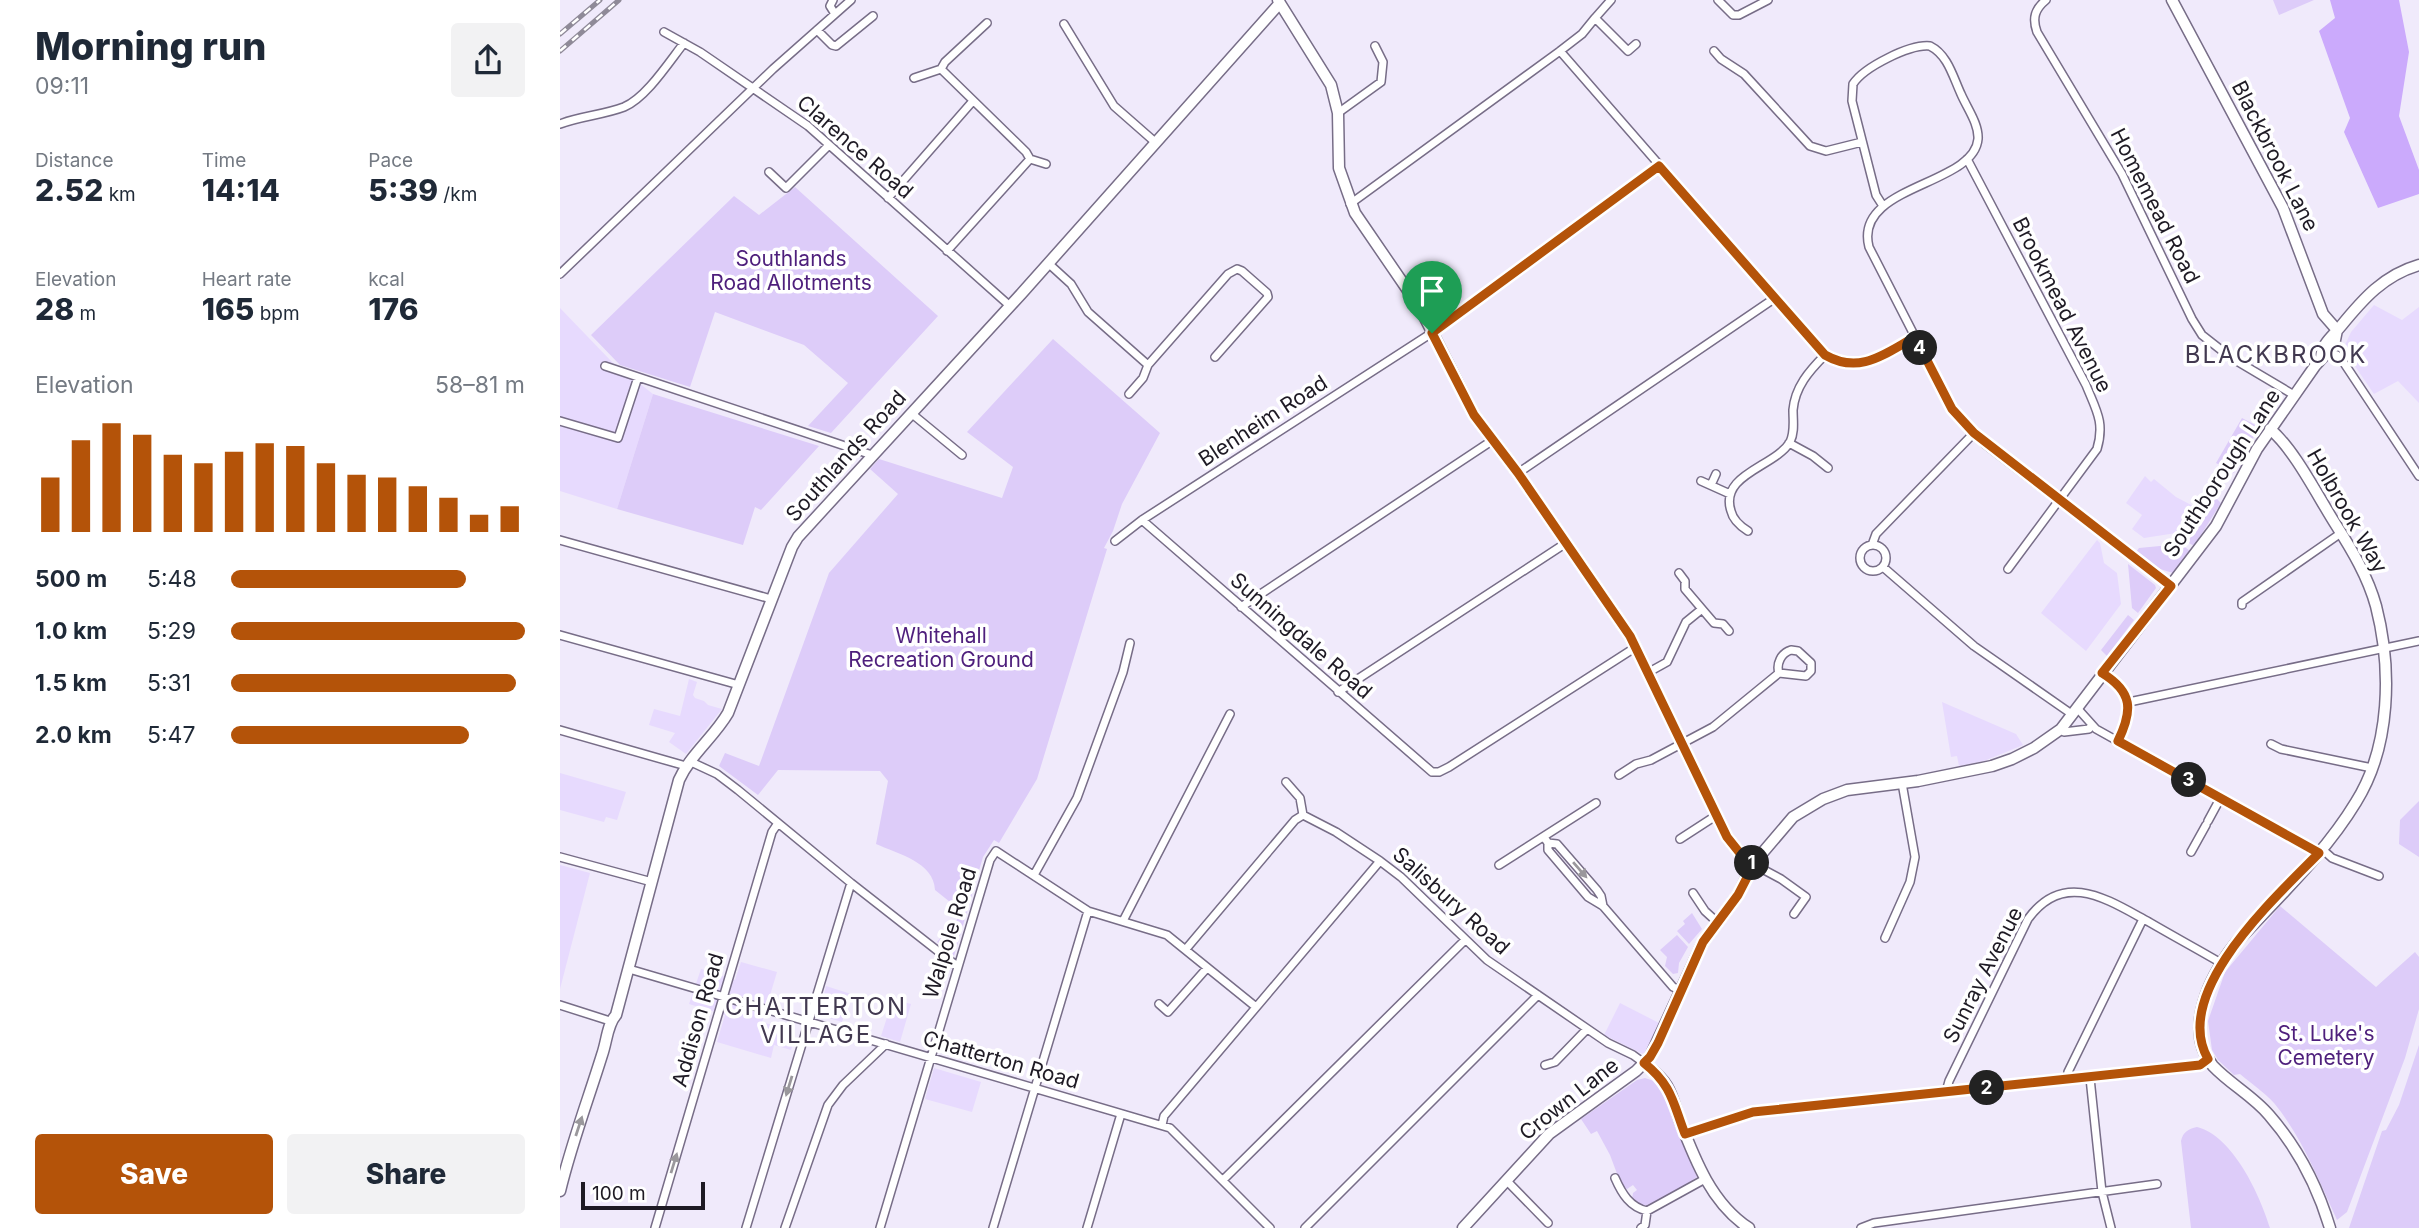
<!DOCTYPE html>
<meta charset="utf-8">
<style>
body{margin:0;font-family:Inter,sans-serif;background:#f2f2f3;color:#1f2937;height:100vh;display:flex;flex-direction:column;font-size:26px;white-space:nowrap}
*{box-sizing:border-box;margin:0}
p{font-size:23px;color:#747a83}
.icon{flex:none;width:38px;height:38px;fill:none;stroke:currentColor;stroke-width:2;stroke-linecap:round;stroke-linejoin:round}
.map{position:relative;flex:1;overflow:hidden}
.sheet{display:flex;flex-direction:column;background:#fff;width:560px}
.sheet>*{flex:none}
.scale{position:absolute;left:21px;bottom:18px;width:124px;box-sizing:border-box;padding-left:7px;border:4px solid #1e1a24;border-top:0;font-size:19px;line-height:24px;white-space:nowrap;color:#1e1a24;-webkit-text-stroke:5px #fff;paint-order:stroke}
.pin{position:absolute;display:grid;place-items:center;width:60px;height:60px;color:#fff;margin:-72px -30px;border-radius:50% 50% 50% 0;rotate:-45deg;box-shadow:0 0 7px #0007}
.pin .icon{rotate:45deg}
.km{position:absolute;width:35px;height:35px;margin:-18px;border-radius:50%;background:#222;color:#fff;font-size:19px;line-height:35px;text-align:center}
.round{display:grid;place-items:center;flex:none;width:74px;height:74px;border-radius:7px;background:#f2f2f3}
.head{display:flex;align-items:center;justify-content:space-between;height:119px;padding:0 35px}
h1{font-size:38px;font-weight:800;line-height:52px}
.figures{display:grid;grid-template-columns:repeat(3,1fr);gap:10px;height:119px;padding:7px 35px}
.figures div{display:grid;align-content:center}
.figures b{font-size:30px;font-weight:800}
.figures small{font-size:19px;font-weight:400}
.figures p{font-size:19px}
.chart{height:196px;padding:14px 35px}
.chart p{display:flex;justify-content:space-between}
.chart svg{width:100%;height:126px;margin-top:7px;stroke:#b45309;stroke-width:6}
.action{display:flex;gap:14px;margin-top:auto;padding:14px 35px}
.action a{flex:1;height:80px;border-radius:7px;background:#b45309;color:#fff;font-size:28px;font-weight:800;line-height:80px;text-align:center}
.action a+a{background:#f2f2f3;color:#1f2937}
ul{padding:0 35px;list-style:none;font-size:23px}
li{display:grid;grid-template-columns:112px 84px 1fr;align-items:center;height:52px}
li i{height:18px;border-radius:9px;background:#b45309}
main{display:flex;flex:1;min-height:0}
.map>svg:first-child{display:block}
.built{fill:#e7dafe}
.green{fill:#ddccf9}
.forest{fill:#cbaafc}
.lines{fill:none;stroke-linecap:round;stroke-linejoin:round}
.street-casing{stroke:#776d87;stroke-width:10}
.secondary-casing{stroke:#776d87;stroke-width:13}
.street{stroke:#fff;stroke-width:7}
.secondary{stroke:#fff;stroke-width:10}
.rail-casing{stroke:#8f8a98;stroke-width:5}
.rail{stroke:#fff;stroke-width:2.5;stroke-dasharray:8;stroke-linecap:butt}
.oneway{fill:#9a989c}
.route-casing{stroke:#fff;stroke-width:14}
.route{stroke:#b45309;stroke-width:9}
.labels{text-anchor:middle;stroke-width:7;stroke-linejoin:round;paint-order:stroke}
.street-label{font-size:21px;fill:#1e1a24;stroke:#fff}
.park-label{font-size:21px;fill:#4e1f7c;stroke:#fff}
.quarter-label{font-size:24px;letter-spacing:2px;fill:#423950;stroke:#fff}
</style>
<main>
<section class="sheet">
<div class="head"><div><h1>Morning run</h1><p>09:11</p></div><a class="round"><svg class="icon" aria-label="share" viewBox="0 0 24 24"><path d="M12 15V3M7 8l5-5 5 5M5 13v7h14v-7"/></svg></a></div>
<div class="figures">
<div><p>Distance</p><b>2.52<small> km</small></b></div>
<div><p>Time</p><b>14:14</b></div>
<div><p>Pace</p><b>5:39<small> /km</small></b></div>
</div>
<div class="figures">
<div><p>Elevation</p><b>28<small> m</small></b></div>
<div><p>Heart rate</p><b>165<small> bpm</small></b></div>
<div><p>kcal</p><b>176</b></div>
</div>
<div class="chart"><p><span>Elevation</span>58–81 m</p>
<svg viewBox="0 0 160 44" preserveAspectRatio="none"><path d="M5 44V25M15 44V12M25 44V6M35 44V10M45 44V17M55 44V20M65 44V16M75 44V13M85 44V14M95 44V20M105 44V24M115 44V25M125 44V28M135 44V32M145 44V38M155 44V35"/></svg>
</div>
<ul>
<li><b>500 m</b>5:48<i style="width:80%"></i></li>
<li><b>1.0 km</b>5:29<i style="width:100%"></i></li>
<li><b>1.5 km</b>5:31<i style="width:97%"></i></li>
<li><b>2.0 km</b>5:47<i style="width:81%"></i></li>
</ul>
<div class="action"><a>Save</a><a>Share</a></div>
</section>
<div class="map">
<svg width="1859" height="1228" viewBox="0 0 1859 1228">
<rect width="100%" height="100%" fill="#f0eafb"/>
<path class="built" d="M1814 305 1842 320 1859 307V403L1838 381 1814 394 1788 356 1785 345 1791 332Z
M0 308 53 363 93 394 57 509 0 491Z
M1585 476 1591 482 1594 479 1616 497 1635 507 1616 533 1584 538 1572 529 1582 515 1566 503Z
M1537 540 1540 543 1544 563 1557 573 1561 604 1526 651 1481 613Z
M129 679 137 682 133 695 135 698 144 701 148 705 162 709 126 754 109 742 115 733 89 725 94 709 120 716Z
M1382 702 1456 734 1463 745 1424 761 1399 766 1397 756 1391 757Z
M0 773 66 792 57 820 46 817 44 822 0 810Z
M0 865 30 873 0 989Z
M181 962 217 972 202 1022 232 1031V1037L235 1038 231 1050 214 1045 211 1058 157 1042 165 1015 129 1004 141 969 175 980Z
M266 986 291 994 282 1022 262 1016 260 1012Z
M333 999 351 1004 340 1042 321 1036Z
M1060 1003 1101 1024 1085 1055 1044 1035Z
M374 1068 421 1082 412 1112 365 1099Z"/>
<path class="green" d="M1713 0H1754L1719 15Z
M235 187 378 316 271 433 248 426 288 383 244 345 155 312 130 387 60 365 31 335 174 196 199 215Z
M493 339 600 433 562 504 553 531 544 548 547 549 477 779 439 843 434 840 423 857 394 956 377 942 383 935 393 932 400 910 375 890C374 862 338 854 316 844L328 781 320 771 218 770 198 795 159 766 165 753 199 766 269 573 338 494 310 469 319 459 442 498 453 467 407 432Z
M93 394 259 446 201 510 195 507 183 545 57 509Z
M1682 418 1699 427 1674 473 1656 463Z
M1656 498 1661 503 1634 546 1624 540Z
M1621 544 1630 551 1613 573 1600 569 1576 552 1579 548Z
M1568 564 1595 585 1596 588 1578 613 1572 608Z
M1568 615 1574 620 1547 656 1541 650Z
M1859 801V857L1839 844 1840 820Z
M1720 906 1816 987 1855 952 1859 957V1009L1845 1058 1787 1212 1777 1220C1759 1181 1742 1137 1714 1103 1704 1092 1692 1084 1680 1074L1674 1075 1658 1060 1652 1050 1648 1021 1665 972Z
M1132 913 1142 929 1129 944 1117 931 1125 924 1123 921Z
M1117 935 1128 947 1119 963 1118 973 1113 974 1105 966 1107 957 1100 950Z
M1859 1045V1228H1789L1822 1131 1826 1130 1839 1105Z
M1085 1078 1094 1081 1101 1089 1137 1177C1122 1187 1086 1219 1072 1199L1073 1193 1077 1190 1073 1185 1067 1189 1062 1187 1050 1155 1037 1131 1031 1134 1021 1119 1077 1080Z
M1637 1127C1673 1136 1700 1195 1710 1228H1631L1621 1141C1623 1132 1628 1129 1637 1127Z"/>
<path class="forest" d="M1770 0H1839L1849 52 1839 116 1859 170V194L1818 208 1784 132 1790 118 1759 31 1775 18Z"/>
<g class="lines">
<g class="street-casing">
<path id="street" d="M273 0 270 6 275 14
M1158 0 1173 15H1179L1208 0
M1486 0C1475 9 1472 18 1477 32L1562 174 1632 319 1642 335 1670 357 1734 395
M1035 18 1051 0
M427 23 385 62 381 69 466 152 470 159 486 164
M504 24 554 106 595 142
M257 30 272 45 276 46 313 16
M104 32 140 52 248 126 450 306
M1000 51 1265 355C1301 375 1323 354 1355 337
M1154 51 1161 59 1184 74 1250 146 1266 151 1302 142
M354 78 381 69
M778 113 821 82 823 62 815 46
M0 124C21 116 43 115 64 107 86 98 109 62 124 43
M1407 159 1526 385C1536 410 1545 422 1537 449L1448 569
M209 172 226 188 269 145
M328 198 412 102
M790 204 1000 51 1022 34 1035 18 1068 51 1076 44
M1323 206 1316 195 1292 101 1293 84C1304 67 1350 44 1370 46 1388 55 1393 77 1401 94 1407 108 1419 124 1418 139 1414 186 1293 185 1309 247L1392 409 1425 444 1610 586
M387 251 470 159
M488 263 511 284 528 312 588 365 668 274 677 269 682 271 707 293 708 297 655 357
M0 274 213 69 291 0
M1768 353 1777 355 1784 363 1859 476
M45 366 312 455
M569 394 583 378 588 365
M351 413 402 455
M0 421 58 438 78 377
M1229 443 1253 456 1268 468
M958 473 1215 298
M1141 481 1170 494
M1151 485 1156 474
M582 520 872 772H879L889 767 1076 647
M1188 531C1180 526 1173 520 1171 511 1159 474 1215 467 1230 442 1235 432 1233 421 1233 410 1235 387 1249 371 1265 355
M0 540 211 599
M555 541 582 520 867 336 1099 166
M1312 545 1316 534 1414 433
M1300 558a13 13 0 1 1 26 0a13 13 0 1 1-26 0Z
M1323 567 1414 646 1513 715
M1682 605V602L1781 533
M681 607 933 440
M1142 609 1154 623 1163 624 1169 631
M0 635 179 685
M1231 650 1238 651 1251 663V671L1246 676 1219 673C1216 664 1221 653 1231 650Z
M1089 672 1107 662 1126 622 1142 609 1125 589V581L1119 573
M1542 673C1573 692 1572 710 1558 741
M778 692 1006 543
M1569 702 1859 641
M1518 709 1536 729 1759 853
M1501 729 1504 732 1529 729 1531 726
M0 730 126 766
M1711 744 1721 749 1812 768
M129 761 157 774 178 790 291 883 397 966
M1059 775 1076 764 1091 760 1153 727 1219 673
M726 782 740 798 743 815
M743 815 776 832 820 861 841 877 927 960 1048 1043 1073 1055 1084 1063
M1648 821 1661 797
M984 837 988 843V850L1028 897 1043 906 1113 987 1120 990
M1120 839 1157 815
M988 843 997 844 1037 890 1041 896 1043 906
M1762 849 1772 858 1819 876
M1631 852 1646 825
M0 857 92 882
M1193 864 1221 879 1246 897 1234 914
M939 865 1036 803
M474 875 517 798 563 672 570 643
M1133 893 1145 911 1157 922
M563 921 670 714
M1325 938 1350 882 1355 857 1342 783
M626 949 735 820 743 815
M69 969 610 1128 710 1228
M599 1004 608 1012 647 968
M0 1005 50 1021
M985 1065 995 1062 1027 1029
M1530 1078 1542 1192 1551 1228
M1507 1080 1508 1072 1583 919
M1386 1092 1389 1081 1468 919C1504 869 1548 900 1589 922 1613 936 1637 949 1661 963
M602 1125 604 1116 820 861
M1125 1134 1193 1112 1633 1067 1648 1059
M1055 1178C1062 1194 1070 1207 1087 1211L1145 1179
M663 1180 905 940
M946 1180 988 1223
M95 1228 212 832 218 823
M186 1228 291 883
M225 1228 268 1105 283 1085 326 1044
M320 1228 430 860 436 851 528 911 607 935 696 1007
M433 1228 528 911
M527 1228 561 1114
M745 1228 978 995
M1081 1228 1085 1225 1087 1211
M1301 1228 1314 1223 1597 1184"/>
</g>
<g class="secondary-casing">
<path id="secondary" d="M718 0 771 85 778 113 779 168 795 213 860 308 914 415 958 473 1070 636 1167 837 1179 852 1193 864
M1612 0 1723 208 1763 314 1777 330
M1761 358C1762 343 1772 337 1781 326 1803 299 1824 275 1859 265
M1710 429C1735 450 1758 497 1776 525 1792 550 1808 577 1816 606 1832 668 1831 746 1796 802 1764 855 1717 898 1675 944 1651 975 1622 1029 1653 1066 1670 1084 1693 1096 1709 1115 1737 1147 1758 1188 1770 1228
M1084 1063C1092 1070 1101 1076 1107 1086 1113 1096 1116 1110 1120 1121 1135 1160 1152 1204 1189 1228
M0 1191C11 1145 28 1100 42 1055 47 1041 47 1025 56 1015L119 780C131 754 154 737 168 713L232 547 238 537 462 293 720 3
M903 1228 989 1134 1076 1071 1090 1057 1143 942 1178 895 1193 864 1233 817 1263 799 1287 790 1358 781 1432 766 1452 759 1474 748 1501 729 1656 526 1697 449 1755 366 1774 345 1777 330"/>
</g>
<use href="#street" class="street"/>
<use href="#secondary" class="secondary"/>
<g class="rail-casing">
<path id="rail" d="M0 34 40 0
M0 51 59 0"/>
</g>
<use href="#rail" class="rail"/>
</g>
<defs><path id="oneway-solid" d="M-6-.8H1V-3.2L6.5 0L1 3.2V.8H-6Z" transform="scale(1.75)"/></defs>
<g class="oneway">
<use href="#oneway-solid" transform="translate(1020 870) rotate(49)"/>
<use href="#oneway-solid" transform="translate(229 1086) rotate(107)"/>
<use href="#oneway-solid" transform="translate(19 1126) rotate(-72)"/>
<use href="#oneway-solid" transform="translate(114 1163) rotate(-73)"/>
</g>
<g class="lines">
<g class="route-casing">
<path id="route" d="M1099 166 1265 355C1300 375 1324 354 1355 337L1392 409 1414 433 1611 586 1542 673C1573 692 1573 710 1558 741L1759 853C1716 897 1610 992 1648 1059L1640 1065 1193 1112 1125 1134C1113 1103 1112 1085 1084 1063L1090 1057 1098 1043 1143 942 1178 895 1194 864 1179 852 1167 837 1070 636 958 473 914 415 872 333Z"/>
</g>
<use href="#route" class="route"/>
</g>
<g class="labels">
<g class="street-label">
<text transform="translate(295 147) rotate(41)" y="7">Clarence Road</text>
<text transform="translate(1715 156) rotate(63)" y="7">Blackbrook Lane</text>
<text transform="translate(1595 206) rotate(63)" y="7">Homemead Road</text>
<text transform="translate(1502 305) rotate(63)" y="7">Brookmead Avenue</text>
<text transform="translate(703 421) rotate(-33)" y="7">Blenheim Road</text>
<text transform="translate(286 456) rotate(-48)" y="7">Southlands Road</text>
<text transform="translate(1662 473) rotate(-57)" y="7">Southborough Lane</text>
<text transform="translate(1787 511) rotate(60)" y="7">Holbrook Way</text>
<text transform="translate(741 636) rotate(41)" y="7">Sunningdale Road</text>
<text transform="translate(891 901) rotate(42)" y="7">Salisbury Road</text>
<text transform="translate(390 933) rotate(-73)" y="7">Walpole Road</text>
<text transform="translate(1423 975) rotate(-63)" y="7">Sunray Avenue</text>
<text transform="translate(138 1020) rotate(-74)" y="7">Addison Road</text>
<text transform="translate(441 1060) rotate(16)" y="7">Chatterton Road</text>
<text transform="translate(1009 1099) rotate(-38)" y="7">Crown Lane</text>
</g>
<g class="park-label">
<text x="231" y="266">Southlands<tspan x="231" dy="24">Road Allotments</tspan></text>
<text x="381" y="643">Whitehall<tspan x="381" dy="24">Recreation Ground</tspan></text>
<text x="1766" y="1041">St. Luke's<tspan x="1766" dy="24">Cemetery</tspan></text>
</g>
<g class="quarter-label">
<text x="1716" y="363">BLACKBROOK</text>
<text x="256" y="1015">CHATTERTON<tspan x="256" dy="28">VILLAGE</tspan></text>
</g>
</g>
</svg>
<div class="scale">100 m</div>
<div class="pin" style="left:872px;top:333px;background:#1e9e55"><svg class="icon" aria-label="arrive" viewBox="0 0 24 24"><path d="M6 21V4h12l-3 4 3 4H6"/></svg></div>
<b class="km" style="left:1192px;top:863px">1</b>
<b class="km" style="left:1427px;top:1088px">2</b>
<b class="km" style="left:1629px;top:780px">3</b>
<b class="km" style="left:1360px;top:348px">4</b>
</div>
</main>
